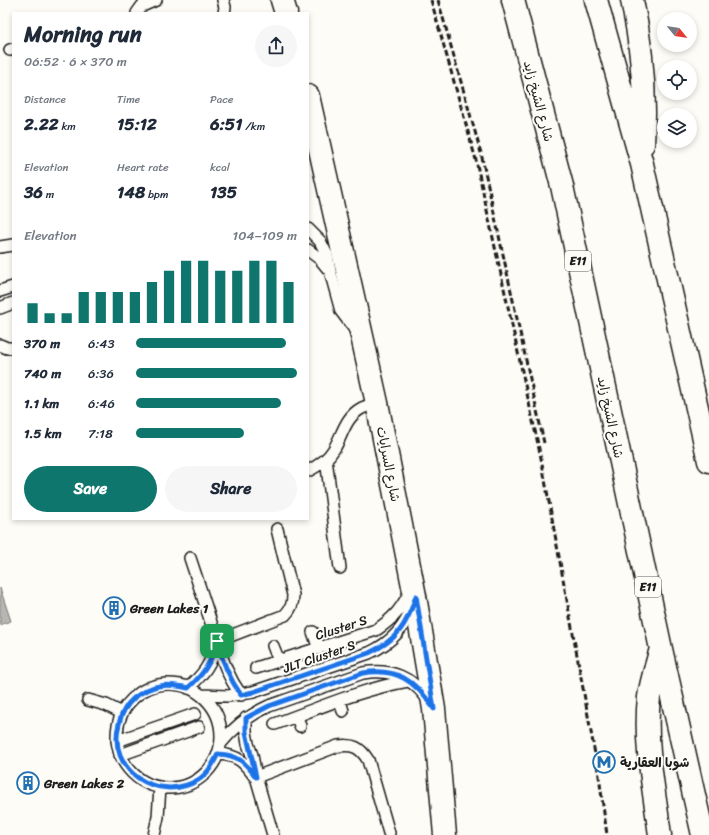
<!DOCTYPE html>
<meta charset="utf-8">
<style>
body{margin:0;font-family:Sriracha,"Playpen Sans Arabic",sans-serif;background:#f6f6f7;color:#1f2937;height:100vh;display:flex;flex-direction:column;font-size:15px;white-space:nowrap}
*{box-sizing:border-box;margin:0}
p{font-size:13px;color:#747a83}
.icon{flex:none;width:22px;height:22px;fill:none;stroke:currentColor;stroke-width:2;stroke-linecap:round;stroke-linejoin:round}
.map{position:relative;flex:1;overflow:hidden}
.side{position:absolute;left:12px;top:12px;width:297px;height:508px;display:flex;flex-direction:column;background:#fff;border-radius:0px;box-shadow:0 2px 6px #0003}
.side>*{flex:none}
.needle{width:26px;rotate:120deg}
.controls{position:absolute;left:657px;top:12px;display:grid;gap:8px}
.controls a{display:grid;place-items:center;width:40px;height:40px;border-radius:50%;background:#fff;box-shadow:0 2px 6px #0003;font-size:20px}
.pin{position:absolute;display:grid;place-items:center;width:34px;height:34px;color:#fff;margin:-17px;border-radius:8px;box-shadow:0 2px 6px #0006}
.round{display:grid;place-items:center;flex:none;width:42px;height:42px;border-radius:21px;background:#f6f6f7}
.summary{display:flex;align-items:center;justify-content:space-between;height:68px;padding:0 12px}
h1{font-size:22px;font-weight:700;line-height:30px}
.stats{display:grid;grid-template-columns:repeat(3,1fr);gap:6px;height:68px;padding:4px 12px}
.stats div{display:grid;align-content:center}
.stats b{font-size:17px;font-weight:700}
.stats small{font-size:11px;font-weight:400}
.stats p{font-size:11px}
.chart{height:112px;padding:8px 12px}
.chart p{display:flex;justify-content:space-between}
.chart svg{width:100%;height:72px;margin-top:4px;stroke:#0f766e;stroke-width:6}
.cta{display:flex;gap:8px;margin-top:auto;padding:8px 12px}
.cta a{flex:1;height:46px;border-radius:24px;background:#0f766e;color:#fff;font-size:16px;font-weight:700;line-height:46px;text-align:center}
.cta a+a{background:#f6f6f7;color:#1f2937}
ul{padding:0 12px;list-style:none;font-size:13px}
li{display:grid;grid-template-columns:64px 48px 1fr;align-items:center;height:30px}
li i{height:10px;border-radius:5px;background:#0f766e}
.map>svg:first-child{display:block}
.water{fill:#b7b6b2;stroke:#797876}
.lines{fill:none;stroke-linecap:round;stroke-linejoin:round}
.service-casing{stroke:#1c1c1c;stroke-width:14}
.secondary-casing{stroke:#1c1c1c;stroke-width:25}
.motorway-casing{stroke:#1c1c1c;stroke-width:25}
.service{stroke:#fdfcf7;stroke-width:11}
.secondary{stroke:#fdfcf7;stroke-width:22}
.motorway{stroke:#fdfcf7;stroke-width:22}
.rail{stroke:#1c1c1c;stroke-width:3;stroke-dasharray:6 3;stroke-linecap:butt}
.route-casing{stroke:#fff;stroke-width:8}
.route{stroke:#1a73e8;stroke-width:5}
.labels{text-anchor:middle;stroke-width:4;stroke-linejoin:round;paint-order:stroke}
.shield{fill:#fdfcf7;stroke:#605f5e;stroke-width:1}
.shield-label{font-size:12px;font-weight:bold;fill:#1c1c1c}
.street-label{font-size:13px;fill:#1c1c1c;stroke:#fdfcf7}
.poi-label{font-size:13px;font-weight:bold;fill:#1c1c1c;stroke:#fdfcf7;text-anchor:start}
</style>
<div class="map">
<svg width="709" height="835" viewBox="0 0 709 835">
<rect width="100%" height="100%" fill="#fdfcf7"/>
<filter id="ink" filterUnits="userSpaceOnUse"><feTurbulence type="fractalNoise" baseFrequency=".025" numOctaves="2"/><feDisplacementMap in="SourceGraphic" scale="8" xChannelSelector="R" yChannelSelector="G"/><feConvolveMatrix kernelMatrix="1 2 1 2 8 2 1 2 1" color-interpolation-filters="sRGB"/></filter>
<g filter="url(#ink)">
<path class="water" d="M0 588 11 621 0 625Z"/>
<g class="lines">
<g class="service-casing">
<path id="service" d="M223 0 225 7 224 13
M137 13 142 6 156 0
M10 50 13 49
M308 229 320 241 327 255 330 271 341 311 356 331
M0 247 13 245
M308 250 320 259 329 270
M0 291 13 287
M0 308 13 303
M0 345 7 348H13
M326 459 340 568
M308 471C318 466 328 459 334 449 343 434 345 417 362 408 366 406 372 405 377 403
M190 558C198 582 206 606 213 629 222 656 224 671 241 695
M313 632 319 649
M217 641 285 615C291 609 293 604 293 595L277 529
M273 646 279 661
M256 668 376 630C393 619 404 607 411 588
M117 736a52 52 0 1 1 104 0a52 52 0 1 1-104 0Z
M188 688C203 675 212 663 216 644
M202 695 228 696 253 692 369 653C391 643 406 628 413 604
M88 700 106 705 122 713
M340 701 343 711
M297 716 300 726
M246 718V732L248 744 252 755 256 777 273 835
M275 724C319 708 362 689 408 681
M117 741 195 714
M221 743C235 726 249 715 269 706L363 673C390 668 413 677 429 701
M218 754C238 755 244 762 255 777
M120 755 199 727
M256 777 338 746C353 744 360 747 368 760L389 833
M154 835 158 817 160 787"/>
</g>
<g class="secondary-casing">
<path id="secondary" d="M282 0 286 13
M308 96 377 403 415 596 434 709 445 835"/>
</g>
<g class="motorway-casing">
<path id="motorway" d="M513 0 562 186 661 649 703 835
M596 0 642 164 709 461
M632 0C642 47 646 96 643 144
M660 835C654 790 644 743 649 697 651 682 656 667 660 652"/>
</g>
<use href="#service" class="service"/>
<use href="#secondary" class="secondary"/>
<use href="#motorway" class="motorway"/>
<path class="rail" d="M431 0 476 160 541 458 599 776 607 835
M438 0 481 153 544 443"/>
</g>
</g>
<g class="lines" filter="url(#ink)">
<g class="route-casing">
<path id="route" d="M416 596 434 709C416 681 396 667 363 673L269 706 246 718V732L256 777C245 762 238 755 218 754 213 764 208 774 198 780 158 804 106 770 119 724 121 714 126 705 134 698 152 684 166 683 188 688 204 674 212 661 217 641 222 661 229 678 241 695L253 692 369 653C397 640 407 625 416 596Z"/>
</g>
<use href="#route" class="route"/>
</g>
<defs>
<g id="building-ring" transform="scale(1.15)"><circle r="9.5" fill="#fdfcf7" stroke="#1f6fb2" stroke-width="1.5"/><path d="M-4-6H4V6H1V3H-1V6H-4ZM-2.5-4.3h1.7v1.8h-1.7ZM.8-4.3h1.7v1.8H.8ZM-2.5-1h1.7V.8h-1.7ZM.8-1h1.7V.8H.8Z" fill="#1f6fb2"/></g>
<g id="metro-ring" transform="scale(1.15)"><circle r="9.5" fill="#fdfcf7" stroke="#1f6fb2" stroke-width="1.5"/><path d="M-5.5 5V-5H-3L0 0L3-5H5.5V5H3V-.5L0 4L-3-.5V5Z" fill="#1f6fb2"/></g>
</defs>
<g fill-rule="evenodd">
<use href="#building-ring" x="114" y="608"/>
<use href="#metro-ring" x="604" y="762"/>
<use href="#building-ring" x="28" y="783"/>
</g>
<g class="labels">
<g class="shield">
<rect x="565" y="251" width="26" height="20" rx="3"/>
<rect x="635" y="577" width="26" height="20" rx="3"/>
</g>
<g class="shield-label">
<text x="578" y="265">E11</text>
<text x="648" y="591">E11</text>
</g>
<g class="street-label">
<text transform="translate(539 101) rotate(75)" y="5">شارع الشيخ زايد</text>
<text transform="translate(611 417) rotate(78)" y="5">شارع الشيخ زايد</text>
<text transform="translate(389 464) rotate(79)" y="5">شارع السرايات</text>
<text transform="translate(341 627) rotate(-18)" y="5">Cluster S</text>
<text transform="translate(319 656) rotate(-19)" y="5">JLT Cluster S</text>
</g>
<g class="poi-label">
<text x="130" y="613">Green Lakes 1</text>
<text x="620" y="767">شوبا العقارية</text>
<text x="44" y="788">Green Lakes 2</text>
</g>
</g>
</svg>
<div class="controls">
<a><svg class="needle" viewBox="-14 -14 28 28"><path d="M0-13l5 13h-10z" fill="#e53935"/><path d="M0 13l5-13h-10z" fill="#747a83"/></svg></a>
<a><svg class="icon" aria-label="locate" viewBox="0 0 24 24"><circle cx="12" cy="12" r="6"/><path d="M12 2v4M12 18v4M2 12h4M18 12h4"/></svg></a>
<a><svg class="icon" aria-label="layers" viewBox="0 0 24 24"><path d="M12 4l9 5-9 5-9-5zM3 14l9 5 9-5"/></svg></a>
</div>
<div class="pin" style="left:217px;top:641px;background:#1e9e55"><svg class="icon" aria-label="arrive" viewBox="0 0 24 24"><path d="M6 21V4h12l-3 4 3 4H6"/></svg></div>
<section class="side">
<div class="summary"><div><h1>Morning run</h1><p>06:52 · 6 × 370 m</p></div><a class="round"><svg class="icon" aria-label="share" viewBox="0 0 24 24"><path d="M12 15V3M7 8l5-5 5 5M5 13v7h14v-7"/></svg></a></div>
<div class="stats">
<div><p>Distance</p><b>2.22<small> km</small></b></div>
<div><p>Time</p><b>15:12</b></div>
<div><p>Pace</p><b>6:51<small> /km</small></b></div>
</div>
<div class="stats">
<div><p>Elevation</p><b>36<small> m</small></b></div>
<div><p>Heart rate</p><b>148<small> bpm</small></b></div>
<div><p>kcal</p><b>135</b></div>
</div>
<div class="chart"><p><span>Elevation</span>104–109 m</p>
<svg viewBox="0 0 160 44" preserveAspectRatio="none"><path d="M5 44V32M15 44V38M25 44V38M35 44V25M45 44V25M55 44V25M65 44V25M75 44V19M85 44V12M95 44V6M105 44V6M115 44V12M125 44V12M135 44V6M145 44V6M155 44V19"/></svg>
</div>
<ul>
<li><b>370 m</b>6:43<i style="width:93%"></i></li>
<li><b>740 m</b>6:36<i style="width:100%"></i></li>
<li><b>1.1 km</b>6:46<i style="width:90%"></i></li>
<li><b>1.5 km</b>7:18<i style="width:67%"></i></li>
</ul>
<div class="cta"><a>Save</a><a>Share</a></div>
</section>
</div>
